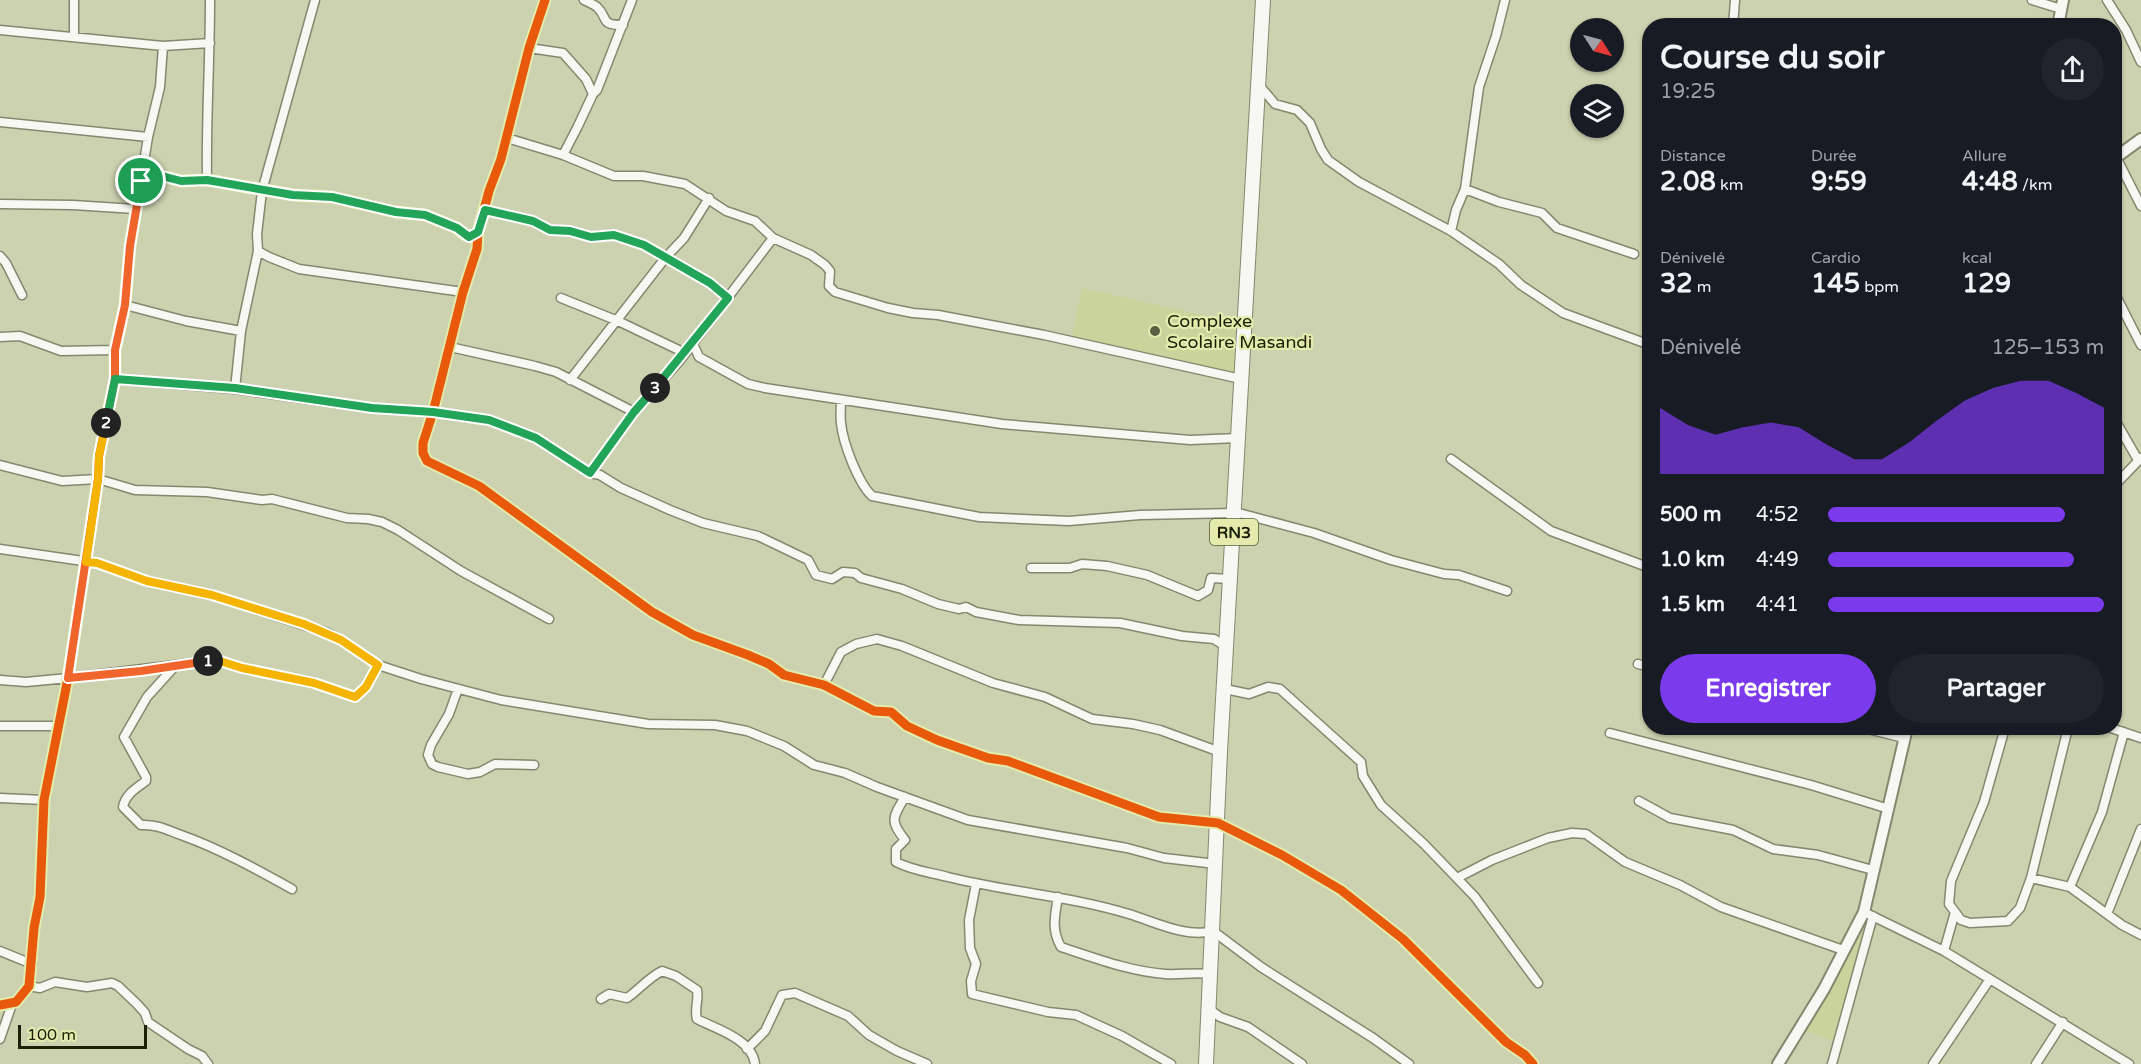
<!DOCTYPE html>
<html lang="fr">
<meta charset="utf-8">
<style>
body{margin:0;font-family:"Varela Round",sans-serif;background:#20242c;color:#f1f3f6;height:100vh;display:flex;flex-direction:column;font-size:22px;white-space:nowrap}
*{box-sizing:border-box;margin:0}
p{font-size:20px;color:#9ea1a6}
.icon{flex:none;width:33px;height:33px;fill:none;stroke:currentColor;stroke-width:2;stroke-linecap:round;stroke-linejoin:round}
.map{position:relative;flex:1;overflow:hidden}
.panel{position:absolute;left:1642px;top:18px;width:480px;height:717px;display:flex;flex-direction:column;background:#171b24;border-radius:24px;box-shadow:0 2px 4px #0004}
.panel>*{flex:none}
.needle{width:39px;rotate:126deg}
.controls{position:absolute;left:1570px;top:18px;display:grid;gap:12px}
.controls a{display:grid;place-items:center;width:54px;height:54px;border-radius:50%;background:#171b24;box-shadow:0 2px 4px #0004;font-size:30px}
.scale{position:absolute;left:18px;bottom:15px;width:129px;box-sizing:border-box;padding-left:6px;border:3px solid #1d2007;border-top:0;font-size:16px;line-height:21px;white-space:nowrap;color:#1d2007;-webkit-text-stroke:4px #e3ecad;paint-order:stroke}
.pin{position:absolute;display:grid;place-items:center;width:51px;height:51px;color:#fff;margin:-26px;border:3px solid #fff;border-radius:50%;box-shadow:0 2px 6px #0007}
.km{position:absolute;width:30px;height:30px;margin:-15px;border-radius:50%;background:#222;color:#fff;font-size:16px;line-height:30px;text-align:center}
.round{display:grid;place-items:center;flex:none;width:63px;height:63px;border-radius:32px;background:#20242c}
.headline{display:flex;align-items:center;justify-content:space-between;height:102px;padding:0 18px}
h1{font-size:33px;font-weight:700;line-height:45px}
.figures{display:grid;grid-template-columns:repeat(3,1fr);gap:9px;height:102px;padding:6px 18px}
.figures div{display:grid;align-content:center}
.figures b{font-size:26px;font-weight:700}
.figures small{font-size:16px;font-weight:400}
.figures p{font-size:16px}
.chart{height:168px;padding:12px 18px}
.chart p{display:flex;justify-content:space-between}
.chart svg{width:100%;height:108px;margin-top:6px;fill:#7c3aed;opacity:.7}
.action{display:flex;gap:12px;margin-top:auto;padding:12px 18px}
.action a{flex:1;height:69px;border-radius:36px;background:#7c3aed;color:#fff;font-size:24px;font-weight:700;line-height:69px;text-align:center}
.action a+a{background:#20242c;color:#f1f3f6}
ul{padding:0 18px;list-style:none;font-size:20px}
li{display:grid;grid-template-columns:96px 72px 1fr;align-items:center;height:45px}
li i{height:15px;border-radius:8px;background:#7c3aed}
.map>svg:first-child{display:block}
.built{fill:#cbd39d}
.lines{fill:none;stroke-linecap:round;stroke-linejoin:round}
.minor-casing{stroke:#84886e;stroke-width:11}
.tertiary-casing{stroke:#84886e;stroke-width:14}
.trunk-casing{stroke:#84886e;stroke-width:16}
.minor{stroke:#f7f8f3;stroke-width:8}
.tertiary{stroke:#f7f8f3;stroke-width:10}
.trunk{stroke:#f7f8f3;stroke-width:14}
.cycleway-casing{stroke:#e3ecad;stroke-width:13}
.cycleway{stroke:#e8590c;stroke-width:9}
.split-1-casing{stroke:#fff;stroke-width:12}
.split-2-casing{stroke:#fff;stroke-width:12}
.split-3-casing{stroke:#fff;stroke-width:12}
.split-4-casing{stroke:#fff;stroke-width:12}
.split-1{stroke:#f0652b;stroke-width:8}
.split-2{stroke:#f5b400;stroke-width:8}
.split-3{stroke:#22a559;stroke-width:8}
.split-4{stroke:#22a559;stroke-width:8}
.poi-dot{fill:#5a5e42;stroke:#e3ecad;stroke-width:2}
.labels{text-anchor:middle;stroke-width:4.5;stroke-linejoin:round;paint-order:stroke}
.shield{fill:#e3ecad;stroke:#585d39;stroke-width:1.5}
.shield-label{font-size:16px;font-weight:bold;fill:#1d2007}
.poi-label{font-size:18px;fill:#1d2007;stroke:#e3ecad;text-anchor:start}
</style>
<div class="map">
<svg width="2141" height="1064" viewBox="0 0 2141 1064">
<rect width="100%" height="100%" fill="#ccd1af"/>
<path class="built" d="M1082 288 1239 323 1234 376 1071 340Z
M1869 914 1836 1042 1802 1030Z"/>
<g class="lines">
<g class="minor-casing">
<path id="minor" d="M74 0V37
M584 0C588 2 593 4 597 7 609 18 599 25 623 25
M2032 0 2061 9
M2107 0 2126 30 2141 62
M1733 26 1735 0
M0 30 163 46 210 43
M529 48 563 53 586 79 593 94
M1259 85 1275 104 1297 110 1310 123 1321 149 1328 160 1359 182 1451 231 1499 264 1521 285 1563 313 1650 345
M0 122 148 137
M507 138 563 155 614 176H643L685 184 726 211 755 221 773 238 811 255 825 265 830 271 829 286 835 292 888 308 913 313 938 315 1044 335 1241 379
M563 155 577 128 593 94 597 90 632 0
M2115 155 2141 206
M207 180C206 120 210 60 210 0
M141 181 148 137 160 87 163 46
M1465 189 1499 202 1542 213 1557 228 1634 254
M0 204 73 205 135 209
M485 210 533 221 550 230 570 231 591 237 614 235 644 245 710 283 728 298
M1451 231 1456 210 1465 189 1479 87 1496 36 1505 0
M478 232 477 249 463 292 433 412 423 443V453L427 461 479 486 652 612 693 635 748 655 769 664 784 675 824 685 874 711 891 712 907 726 937 740 988 758 1008 761 1159 817 1218 823 1282 855 1341 890 1403 939 1506 1042 1525 1055 1533 1064
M258 251 269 257 299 269 463 292
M0 256 6 263 22 295
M2115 294 2141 345
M561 298 618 321 685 353
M125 305 186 321 241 331
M0 337 20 336 61 351 115 350
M693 344 699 357 748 384 765 388 1002 424 1190 440 1238 438
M450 347 535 366 556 372 634 412
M115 379 235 389 372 408 433 412 489 420 536 438 590 473 600 475 621 488 670 510 703 523 758 536 808 560 816 575 832 579 843 572 855 573 861 578 902 589 938 604 959 609 966 607 976 612 1019 620 1120 623 1182 636 1214 639 1227 647
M570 380 666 257 684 238 709 198
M235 389 241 331 258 251 257 234 262 191 315 0
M841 400C841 408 840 416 841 423 843 443 858 483 872 496L979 517 1069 521 1140 515 1235 513
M2115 420 2138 460
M1451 459 1551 531 1650 568
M0 465 62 481 98 479 135 490 207 492 262 500 272 499 347 518 368 519 382 522 398 530 461 571 549 619
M590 473 634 412 681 359 773 238
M2115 485 2141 458
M1235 512 1314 533 1391 560 1444 574 1459 575 1507 591
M0 549 97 563 147 581 212 595 328 633 341 640 378 665
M1031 568H1070L1082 564 1107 566 1147 575 1198 596 1208 590 1211 578 1231 579
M1638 664 1650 667
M175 666 147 697 124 737 146 777V781C136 788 125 795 123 807L141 825C157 824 167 830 181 835 220 849 256 869 292 889
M0 680 26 682 68 678 217 660 242 668 314 683 355 697 366 687 378 665 421 679 501 700 648 724 715 725 747 731 784 746 814 765 845 773 877 787 968 820 1127 848 1164 858 1216 864
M824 685 841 652 856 644 877 639 902 646 993 683 1045 697 1092 719 1133 724 1160 730 1220 752
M458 689 449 714 431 745 428 755 432 764 438 767 468 774 480 772 495 764 534 765
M1225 689 1249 694 1268 687 1280 689 1361 762 1363 776 1381 805 1424 844 1475 897 1538 983
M0 726H59
M1864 728 1904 738
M2005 728 1984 802 1951 881 1949 904 1961 920 1970 923 2008 921 2020 908 2031 878 2068 728
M2111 728 2141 738
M1610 733 1811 785 1889 809
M905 797C892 818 890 821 905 840L896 849V862C914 871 929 872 948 877 1008 892 1070 896 1129 914 1155 922 1186 938 1213 931L1261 967 1373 1038 1409 1064
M0 798 44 800
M1639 801 1670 818 1733 830 1773 849 1818 855 1873 870
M1457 878 1492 860 1548 838 1572 833 1586 834 1625 862 1680 885 1721 907 1843 950
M2031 878 2070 887 2122 925 2141 935
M976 884 969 920 970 948 976 964 971 981 972 994 1048 1012 1076 1015 1122 1036 1171 1064
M2070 887 2102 812 2124 732
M1058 897C1055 915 1051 930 1061 947 1095 958 1128 971 1165 974 1180 975 1195 972 1211 974
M1864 912 1944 951 2129 1064
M2107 914 2141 829
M0 951 32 964
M1944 951 1955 912
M29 986 40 988 55 982 87 987 112 983 118 986 137 1004 145 1013 148 1022 188 1049 202 1056 208 1064
M601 999 609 994 627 998C640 989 648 978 662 971L676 976 697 990C699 1000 694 1009 697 1019 716 1029 752 1039 755 1064
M0 1005 16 1002 29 986 34 928 40 897 44 800 68 678 98 479 99 456 115 379V350L125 305 130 246 141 181 147 176 158 175 181 181 207 180 293 195 332 197 395 212 425 215 457 228 465 235 473 236 478 232 489 191 501 159 529 48 545 0
M1209 1009 1220 1017 1248 1027 1302 1064
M0 1039 12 1004
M747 1049 765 1031 782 995 795 993 848 1016 869 1035 897 1051 927 1064
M1832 1064 1873 916
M1933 1064 1990 979
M2036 1064 2063 1022"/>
</g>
<g class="tertiary-casing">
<path id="tertiary" d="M2058 26 2063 0
M2115 158 2141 139
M1778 1064 1824 989 1864 912 1907 728"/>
</g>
<g class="trunk-casing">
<path id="trunk" d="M1206 1064 1220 752 1263 0"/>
</g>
<use href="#minor" class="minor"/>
<use href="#tertiary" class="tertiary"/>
<use href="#trunk" class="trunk"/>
<g class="cycleway-casing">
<path id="cycleway" d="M478 232 477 249 463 292 433 412 423 443V453L427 461 479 486 652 612 693 635 748 655 769 664 784 675 824 685 874 711 891 712 907 726 937 740 988 758 1008 761 1159 817 1218 823 1282 855 1341 890 1403 939 1506 1042 1525 1055 1533 1064
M0 1005 16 1002 29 986 34 928 40 897 44 800 68 678 98 479 99 456 115 379V350L125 305 130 246 141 181 147 176 158 175 181 181 207 180 293 195 332 197 395 212 425 215 457 228 465 235 473 236 478 232 489 191 501 159 529 48 545 0"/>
</g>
<use href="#cycleway" class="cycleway"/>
</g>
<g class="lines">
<g class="split-1-casing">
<path id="split-1" d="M141 181 130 246 125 305 115 350V379L99 456 98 479 68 678 141 671 208 661"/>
</g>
<g class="split-2-casing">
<path id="split-2" d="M106 423 99 456 98 479 86 562 97 563 147 581 212 595 304 624 341 640 378 665 366 687 355 697 314 683 242 668 217 660 208 661"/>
</g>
<g class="split-3-casing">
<path id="split-3" d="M106 423 115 379 235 388 372 408 433 412 489 420 536 438 590 473 634 412 655 388"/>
</g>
<g class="split-4-casing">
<path id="split-4" d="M141 181 147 176 158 175 181 181 207 180 293 195 332 197 396 212 425 215 457 228 469 237 478 232 485 210 533 221 550 230 570 231 591 237 614 235 644 245 710 283 728 298 655 388"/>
</g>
<use href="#split-1" class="split-1"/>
<use href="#split-2" class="split-2"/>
<use href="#split-3" class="split-3"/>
<use href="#split-4" class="split-4"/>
</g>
<circle class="poi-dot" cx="1155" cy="331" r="6"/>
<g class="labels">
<rect class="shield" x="1210" y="519" width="48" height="26" rx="4.5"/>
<g class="shield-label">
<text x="1234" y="538">RN3</text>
</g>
<g class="poi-label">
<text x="1167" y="327">Complexe<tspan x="1167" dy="21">Scolaire Masandi</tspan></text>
</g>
</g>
</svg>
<div class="controls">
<a><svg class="needle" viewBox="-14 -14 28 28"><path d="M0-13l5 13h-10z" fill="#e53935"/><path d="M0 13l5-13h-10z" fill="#9ea1a6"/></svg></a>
<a><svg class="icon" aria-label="layers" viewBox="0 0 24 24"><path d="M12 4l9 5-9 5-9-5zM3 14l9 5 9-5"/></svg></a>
</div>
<div class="scale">100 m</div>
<div class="pin" style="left:141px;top:181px;background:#1e9e55"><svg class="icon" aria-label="arrive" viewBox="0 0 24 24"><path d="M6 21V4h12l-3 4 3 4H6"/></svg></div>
<b class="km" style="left:208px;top:661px">1</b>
<b class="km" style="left:106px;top:423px">2</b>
<b class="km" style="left:655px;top:388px">3</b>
<section class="panel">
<div class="headline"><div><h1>Course du soir</h1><p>19:25</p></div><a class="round"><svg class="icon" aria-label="share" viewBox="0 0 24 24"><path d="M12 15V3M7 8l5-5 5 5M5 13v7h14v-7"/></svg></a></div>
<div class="figures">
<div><p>Distance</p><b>2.08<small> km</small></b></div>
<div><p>Durée</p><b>9:59</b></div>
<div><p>Allure</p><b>4:48<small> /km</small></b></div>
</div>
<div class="figures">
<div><p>Dénivelé</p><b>32<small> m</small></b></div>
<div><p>Cardio</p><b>145<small> bpm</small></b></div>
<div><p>kcal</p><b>129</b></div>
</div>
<div class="chart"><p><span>Dénivelé</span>125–153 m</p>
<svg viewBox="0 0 160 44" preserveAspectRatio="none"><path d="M0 44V17L10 24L20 28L30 25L40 23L50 25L60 32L70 38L80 38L90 31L100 22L110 14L120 9L130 6L140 6L150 11L160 17V44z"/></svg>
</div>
<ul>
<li><b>500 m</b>4:52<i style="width:86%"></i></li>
<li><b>1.0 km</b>4:49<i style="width:89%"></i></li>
<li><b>1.5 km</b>4:41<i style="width:100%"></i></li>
</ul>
<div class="action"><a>Enregistrer</a><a>Partager</a></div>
</section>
</div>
